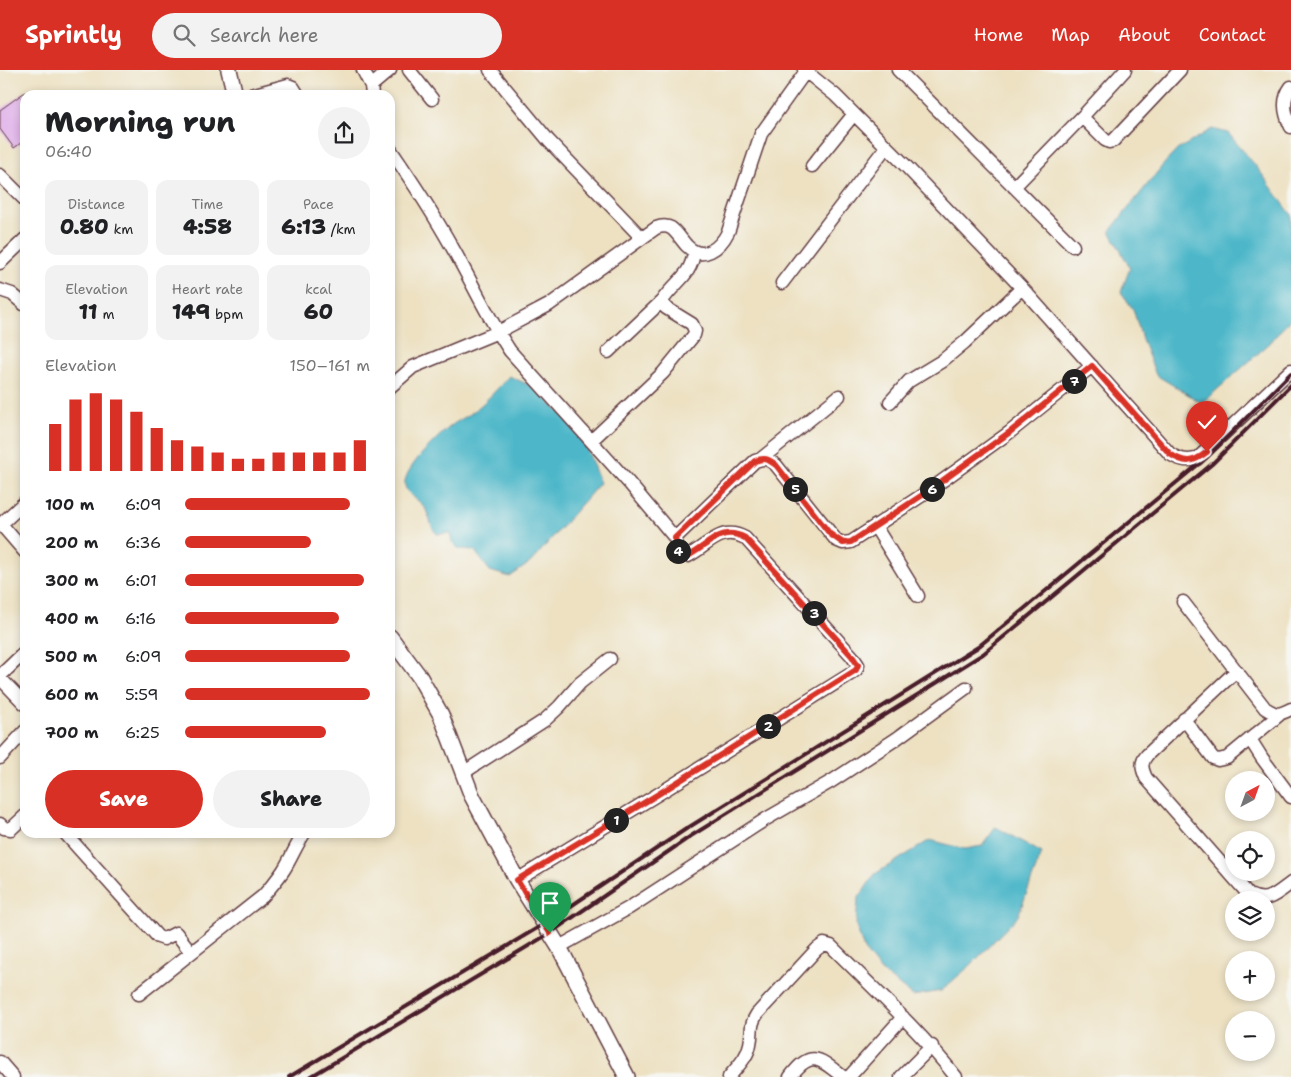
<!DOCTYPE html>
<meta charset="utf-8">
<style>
body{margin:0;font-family:"Shantell Sans",sans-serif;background:#f2f2f2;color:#202124;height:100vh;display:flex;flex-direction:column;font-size:19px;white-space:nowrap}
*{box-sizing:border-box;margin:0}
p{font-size:16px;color:#757577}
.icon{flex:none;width:28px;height:28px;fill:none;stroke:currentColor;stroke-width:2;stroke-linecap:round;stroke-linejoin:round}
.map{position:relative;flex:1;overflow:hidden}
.sheet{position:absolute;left:20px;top:20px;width:375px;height:748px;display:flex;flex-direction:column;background:#fff;border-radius:15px;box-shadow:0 2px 8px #0003}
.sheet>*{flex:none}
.needle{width:32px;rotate:41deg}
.tools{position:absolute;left:1225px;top:701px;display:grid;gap:10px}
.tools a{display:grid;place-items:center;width:50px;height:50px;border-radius:50%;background:#fff;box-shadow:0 2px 8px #0003;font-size:25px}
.pin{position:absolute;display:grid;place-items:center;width:42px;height:42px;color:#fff;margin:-51px -21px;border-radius:50% 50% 50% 0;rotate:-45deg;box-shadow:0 0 5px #0007}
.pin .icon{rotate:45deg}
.km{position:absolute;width:25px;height:25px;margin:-12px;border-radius:50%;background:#222;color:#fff;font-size:14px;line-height:25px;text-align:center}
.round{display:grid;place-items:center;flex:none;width:52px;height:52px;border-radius:26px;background:#f2f2f2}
.headline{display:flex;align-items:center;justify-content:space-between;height:85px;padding:0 25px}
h1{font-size:28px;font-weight:800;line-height:38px}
.metrics{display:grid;grid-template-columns:repeat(3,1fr);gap:8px;height:85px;padding:5px 25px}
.metrics div{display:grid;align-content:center;border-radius:12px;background:#f2f2f2;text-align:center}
.metrics b{font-size:21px;font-weight:800}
.metrics small{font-size:14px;font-weight:400}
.metrics p{font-size:14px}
.chart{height:140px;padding:10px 25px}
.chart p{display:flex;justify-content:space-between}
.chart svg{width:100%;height:90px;margin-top:5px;stroke:#d93025;stroke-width:6}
.cta{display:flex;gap:10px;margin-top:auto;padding:10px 25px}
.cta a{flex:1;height:58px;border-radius:30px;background:#d93025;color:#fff;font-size:20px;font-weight:800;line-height:58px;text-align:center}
.cta a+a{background:#f2f2f2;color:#202124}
ul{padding:0 25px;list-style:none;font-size:16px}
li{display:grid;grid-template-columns:80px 60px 1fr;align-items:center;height:38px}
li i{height:12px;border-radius:6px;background:#d93025}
header{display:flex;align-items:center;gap:30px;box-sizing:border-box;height:70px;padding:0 25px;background:#d93025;color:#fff}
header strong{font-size:24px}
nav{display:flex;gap:28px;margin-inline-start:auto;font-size:18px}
.search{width:350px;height:45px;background:#f2f2f2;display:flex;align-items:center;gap:12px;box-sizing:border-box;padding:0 18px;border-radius:28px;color:#757577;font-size:19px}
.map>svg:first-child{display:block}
.water{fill:#4db7c9;stroke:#4c6b7a}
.building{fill:#dda6e8}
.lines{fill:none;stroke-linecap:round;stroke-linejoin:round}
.minor-casing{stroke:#623c42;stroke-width:15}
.tertiary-casing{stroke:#623c42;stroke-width:18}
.minor{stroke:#fff;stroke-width:12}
.tertiary{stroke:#fff;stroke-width:15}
.rail{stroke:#4a1f2b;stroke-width:4}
.route-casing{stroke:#fff;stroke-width:10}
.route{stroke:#d93025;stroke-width:6}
</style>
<header>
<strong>Sprintly</strong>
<div class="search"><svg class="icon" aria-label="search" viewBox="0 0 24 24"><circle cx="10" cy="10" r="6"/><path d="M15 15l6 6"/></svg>Search here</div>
<nav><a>Home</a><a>Map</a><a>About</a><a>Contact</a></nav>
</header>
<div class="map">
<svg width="1291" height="1007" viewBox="0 0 1291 1007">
<rect width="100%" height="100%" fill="#f6f6f2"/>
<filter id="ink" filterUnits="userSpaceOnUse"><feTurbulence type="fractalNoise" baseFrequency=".02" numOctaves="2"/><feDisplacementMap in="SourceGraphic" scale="10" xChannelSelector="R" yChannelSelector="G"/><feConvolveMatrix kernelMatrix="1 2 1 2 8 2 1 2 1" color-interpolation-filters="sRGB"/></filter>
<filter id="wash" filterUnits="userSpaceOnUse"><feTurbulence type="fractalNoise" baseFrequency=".0096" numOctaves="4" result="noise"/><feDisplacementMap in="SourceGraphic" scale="20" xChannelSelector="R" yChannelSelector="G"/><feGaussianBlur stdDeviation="1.12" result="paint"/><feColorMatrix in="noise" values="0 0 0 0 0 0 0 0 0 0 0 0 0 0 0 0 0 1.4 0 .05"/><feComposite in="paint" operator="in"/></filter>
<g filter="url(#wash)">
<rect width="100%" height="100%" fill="#ede1c2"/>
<path class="water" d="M1212 59 1228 63 1256 96 1291 144V248L1270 273 1202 333 1156 305 1143 272 1133 239 1121 222 1130 198 1110 161 1163 95 1177 80Z
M509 306 532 316 564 346 585 374 600 413 531 492 510 507 490 501 474 480 459 479 452 472 450 463 437 464C429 456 431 446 424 437 418 428 403 424 405 411 408 394 441 363 455 353 461 349 468 346 474 341 487 331 498 318 509 306Z
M996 757 1042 783 1018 846 972 894 941 921 913 926 881 901 864 880 856 855 858 829 875 804 930 770 965 779 982 776Z"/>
<g id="blocks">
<path class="building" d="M25 22V70L14 78 0 59V40Z"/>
</g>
</g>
<g filter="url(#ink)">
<use href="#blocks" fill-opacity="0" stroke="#623c42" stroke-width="1"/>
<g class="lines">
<g class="minor-casing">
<path id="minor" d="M363 0 371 16 372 25
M409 0 432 29
M490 0 549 71 641 167
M804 0 835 25 903 93 1022 218 1170 384C1180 390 1186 391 1197 389L1291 300
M898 0 1073 176
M371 16 390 0
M1291 17C1282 29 1284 43 1291 57
M251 25 288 15 293 17 298 25
M1082 47 1105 70 1109 72 1113 71 1180 0
M390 79C412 111 433 143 452 177 472 212 488 248 510 281L629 413 675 468 678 482 683 485 688 486C709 475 721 455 745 468L852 586 858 595 856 600 849 605 660 723 517 810
M812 96 854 44
M0 105 25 130
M1014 117 1082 47 1125 0
M0 193 25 169
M782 213 886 77
M0 220 12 224 25 235
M608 282 662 231
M390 317 413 297 498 262 549 235 656 158C661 156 666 155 671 158 677 162 682 171 687 176 703 192 720 178 728 162L761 64 806 1
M890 332 909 311 942 291 965 272 1022 218
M591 371 663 303 694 265 695 261 692 254 666 238 663 234 662 231C674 212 691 207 694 182
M762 388 839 326
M0 453 25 482
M1 454 25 432
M875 456 918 526
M675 468 755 391C765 387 768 389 776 395L836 470 843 473 851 472 924 424 1010 362 1092 296
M1183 532 1265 638C1277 646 1279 645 1291 639
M1236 601 1147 685C1140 693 1142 699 1146 708L1249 825C1268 834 1276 824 1291 813
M0 606 25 582
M0 608 25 634
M1184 649 1213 688 1218 690 1227 688 1279 645
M1250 669 1262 688 1291 727
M0 688 25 661
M463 703 545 650 559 637 580 613 610 589
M0 754 4 758 11 759 25 746
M64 762 158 867 164 869 176 863 191 882
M559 877 629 838 766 749 832 711 896 669 966 618
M139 924 263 826C270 818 277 810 283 801 291 789 296 775 305 762
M0 992 13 1007
M729 1007C737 997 748 987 750 974 753 961 749 956 757 944L817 879 824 874 831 876C874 919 919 960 956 1007
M790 1007C811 979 819 988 843 1007
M849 1007 903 947
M901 1007 932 976"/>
</g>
<g class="tertiary-casing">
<path id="tertiary" d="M229 0 235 25
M390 567 419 606 441 645 472 726 517 810 559 877 627 1007"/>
</g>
<use href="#minor" class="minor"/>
<use href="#tertiary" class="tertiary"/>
<path class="rail" d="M289 1007 544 854 686 759 978 577 1206 388 1291 303
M310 1007 550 863 691 766 983 584 1212 394 1291 315"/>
</g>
</g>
<g class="lines" filter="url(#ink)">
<g class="route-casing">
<path id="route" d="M550 863 517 810 660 723 856 600 858 595 852 586 745 468C721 455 709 475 688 486L683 485 678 482 675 468 755 391C765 387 768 389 776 395L830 464 843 473 851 472 924 424 1010 362 1092 296 1170 384C1185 394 1193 393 1207 382"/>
</g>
<use href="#route" class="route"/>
</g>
</svg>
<div class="tools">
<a><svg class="needle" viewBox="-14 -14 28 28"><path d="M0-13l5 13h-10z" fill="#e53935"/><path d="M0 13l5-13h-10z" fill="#757577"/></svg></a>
<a><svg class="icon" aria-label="locate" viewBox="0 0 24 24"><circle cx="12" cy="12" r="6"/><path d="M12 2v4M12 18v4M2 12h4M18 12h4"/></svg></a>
<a><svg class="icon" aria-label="layers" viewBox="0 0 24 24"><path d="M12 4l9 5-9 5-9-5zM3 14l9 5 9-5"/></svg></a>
<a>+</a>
<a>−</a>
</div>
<div class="pin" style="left:550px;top:863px;background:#1e9e55"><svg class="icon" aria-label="arrive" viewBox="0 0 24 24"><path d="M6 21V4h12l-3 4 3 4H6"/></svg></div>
<div class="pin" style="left:1207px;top:382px;background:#d93025"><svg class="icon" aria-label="check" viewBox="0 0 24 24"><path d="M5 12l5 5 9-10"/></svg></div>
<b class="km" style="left:616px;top:750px">1</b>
<b class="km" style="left:768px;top:656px">2</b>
<b class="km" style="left:814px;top:543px">3</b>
<b class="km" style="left:678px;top:481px">4</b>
<b class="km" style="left:795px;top:419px">5</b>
<b class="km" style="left:932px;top:419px">6</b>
<b class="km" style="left:1074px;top:311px">7</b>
<section class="sheet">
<div class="headline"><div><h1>Morning run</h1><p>06:40</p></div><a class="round"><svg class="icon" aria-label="share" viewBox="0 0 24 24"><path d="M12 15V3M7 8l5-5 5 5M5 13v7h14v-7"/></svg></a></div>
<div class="metrics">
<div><p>Distance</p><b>0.80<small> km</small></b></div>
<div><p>Time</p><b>4:58</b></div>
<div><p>Pace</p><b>6:13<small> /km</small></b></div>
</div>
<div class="metrics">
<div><p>Elevation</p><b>11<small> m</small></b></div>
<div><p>Heart rate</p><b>149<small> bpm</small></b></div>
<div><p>kcal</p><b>60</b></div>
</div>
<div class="chart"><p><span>Elevation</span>150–161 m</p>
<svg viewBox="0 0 160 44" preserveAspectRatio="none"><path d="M5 44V21M15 44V9M25 44V6M35 44V9M45 44V15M55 44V23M65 44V29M75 44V32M85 44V35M95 44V38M105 44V38M115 44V35M125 44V35M135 44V35M145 44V35M155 44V29"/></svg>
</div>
<ul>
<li><b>100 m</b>6:09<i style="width:89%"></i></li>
<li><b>200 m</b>6:36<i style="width:68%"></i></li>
<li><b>300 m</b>6:01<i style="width:97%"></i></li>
<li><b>400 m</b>6:16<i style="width:83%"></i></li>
<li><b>500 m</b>6:09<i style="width:89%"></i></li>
<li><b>600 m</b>5:59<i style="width:100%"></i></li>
<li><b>700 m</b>6:25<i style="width:76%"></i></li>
</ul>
<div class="cta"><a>Save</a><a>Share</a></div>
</section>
</div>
